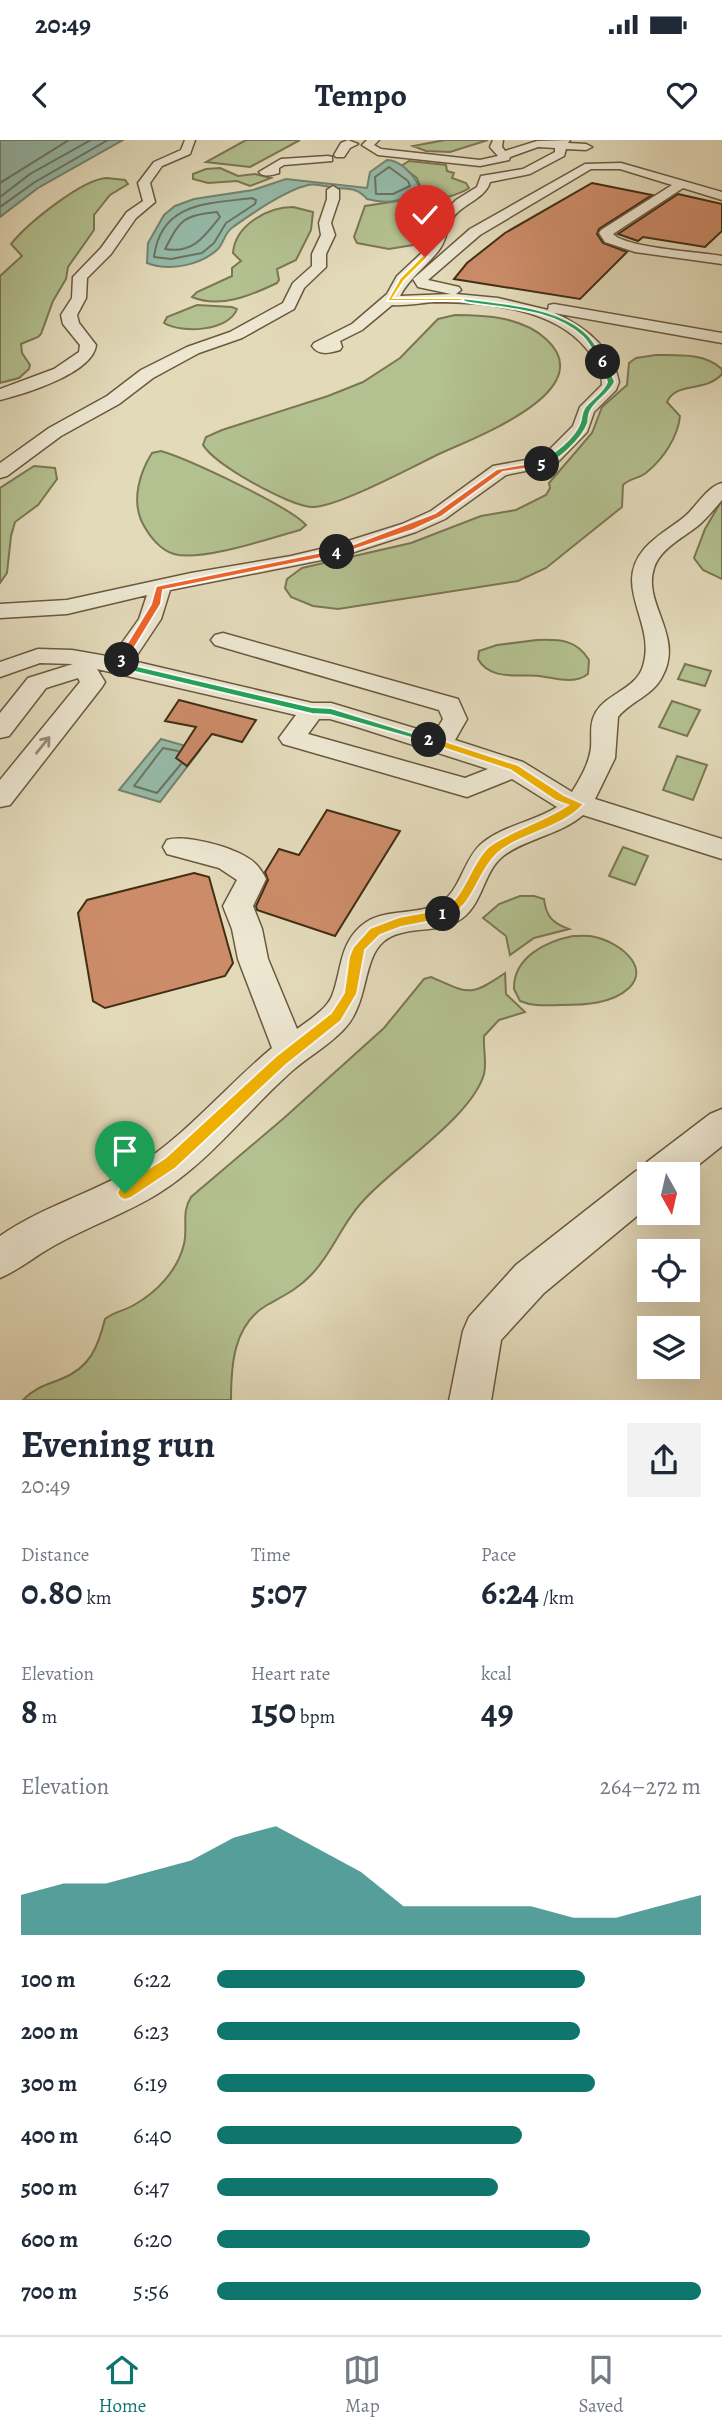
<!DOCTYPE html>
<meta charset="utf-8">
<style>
body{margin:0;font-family:Alegreya,serif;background:#f2f2f3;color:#1f2937;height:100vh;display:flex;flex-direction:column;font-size:26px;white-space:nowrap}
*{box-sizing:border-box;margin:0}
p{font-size:23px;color:#747a83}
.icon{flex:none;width:38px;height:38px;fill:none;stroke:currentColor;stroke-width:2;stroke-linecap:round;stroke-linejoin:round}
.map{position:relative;height:1260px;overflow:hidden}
.drawer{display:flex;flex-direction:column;background:#fff;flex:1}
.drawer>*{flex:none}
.needle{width:46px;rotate:172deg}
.buttons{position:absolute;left:637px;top:1022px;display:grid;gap:14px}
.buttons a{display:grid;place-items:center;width:63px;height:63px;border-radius:0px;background:#fff;box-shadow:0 7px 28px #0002;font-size:35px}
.pin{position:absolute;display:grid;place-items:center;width:60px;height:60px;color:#fff;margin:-72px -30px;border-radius:50% 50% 50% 0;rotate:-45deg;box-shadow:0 0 7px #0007}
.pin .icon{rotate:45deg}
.km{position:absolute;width:35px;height:35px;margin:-18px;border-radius:50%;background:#222;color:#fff;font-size:19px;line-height:35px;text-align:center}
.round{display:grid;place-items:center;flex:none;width:74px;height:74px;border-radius:0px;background:#f2f2f3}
.headline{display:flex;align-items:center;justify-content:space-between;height:119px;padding:0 21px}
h1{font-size:38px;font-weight:700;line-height:52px}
.figures{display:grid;grid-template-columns:repeat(3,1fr);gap:10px;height:119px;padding:7px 21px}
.figures div{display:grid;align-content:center}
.figures b{font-size:35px;font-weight:700}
.figures small{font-size:19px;font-weight:400}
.figures p{font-size:19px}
.chart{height:196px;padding:14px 21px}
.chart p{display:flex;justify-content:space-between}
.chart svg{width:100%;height:126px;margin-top:7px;fill:#0f766e;opacity:.7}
ul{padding:0 21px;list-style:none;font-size:23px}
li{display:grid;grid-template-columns:112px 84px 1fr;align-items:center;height:52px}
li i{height:18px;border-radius:9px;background:#0f766e}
.status{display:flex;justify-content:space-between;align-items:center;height:49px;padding:0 35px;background:#fff;direction:ltr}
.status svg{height:19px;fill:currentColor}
header{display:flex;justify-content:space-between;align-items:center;height:91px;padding:0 21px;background:#fff;font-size:32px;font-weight:700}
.dock{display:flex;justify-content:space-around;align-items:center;height:98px;border-top:2px solid #e0e1e3;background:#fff;font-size:19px;color:#747a83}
.dock a{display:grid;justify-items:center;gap:4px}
.dock .selected{color:#0f766e}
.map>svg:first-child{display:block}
.green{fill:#b3c090;stroke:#7a7752;stroke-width:2}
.water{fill:#96bbab;stroke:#74836e;stroke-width:2}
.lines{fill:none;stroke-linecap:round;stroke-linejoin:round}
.shore{stroke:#6c745f;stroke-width:2}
.building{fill:#cc8c69;stroke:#422e13;stroke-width:2}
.minor-casing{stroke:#6a593d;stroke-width:3}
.minor{fill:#ede7d2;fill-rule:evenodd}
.oneway{stroke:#988a72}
.split-1{fill:#f5b400;stroke:#fff;stroke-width:2}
.split-2{fill:#f5b400;stroke:#fff;stroke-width:2}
.split-3{fill:#22a559;stroke:#fff;stroke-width:2}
.split-4{fill:#f0652b;stroke:#fff;stroke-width:2}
.split-5{fill:#f0652b;stroke:#fff;stroke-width:2}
.split-6{fill:#22a559;stroke:#fff;stroke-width:2}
.split-7{fill:#22a559;stroke:#fff;stroke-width:2}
.split-8{fill:#f5b400;stroke:#fff;stroke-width:2}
</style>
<div class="status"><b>20:49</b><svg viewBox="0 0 49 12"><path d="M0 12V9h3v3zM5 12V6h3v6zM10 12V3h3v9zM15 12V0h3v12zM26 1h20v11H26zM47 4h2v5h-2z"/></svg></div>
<header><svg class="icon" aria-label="back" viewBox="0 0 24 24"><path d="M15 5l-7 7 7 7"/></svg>Tempo<svg class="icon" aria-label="heart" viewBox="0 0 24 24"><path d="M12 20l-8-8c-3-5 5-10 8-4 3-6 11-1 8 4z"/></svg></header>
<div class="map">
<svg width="722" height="1261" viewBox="0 0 722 1261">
<rect width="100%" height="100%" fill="#e3daba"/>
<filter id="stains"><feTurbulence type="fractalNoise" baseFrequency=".00286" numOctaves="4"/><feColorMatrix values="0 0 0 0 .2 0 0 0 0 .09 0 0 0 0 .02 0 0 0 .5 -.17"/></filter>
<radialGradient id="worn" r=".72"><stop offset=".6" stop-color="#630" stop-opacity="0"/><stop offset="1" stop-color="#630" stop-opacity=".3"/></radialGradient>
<path class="green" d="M246 0H300L250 27 206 22Z
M445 0H488L450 12 426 11 413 6Z
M409 21 446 25 447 31 454 33 452 38 466 43 469 48C454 59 430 57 419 73 412 84 419 96 413 105L389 109 357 103 354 97 365 66 404 60 421 49 417 38 401 26Z
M220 28 238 36 255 34 271 38 250 46 237 41 208 43 193 39V34L206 29Z
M107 38 125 40 128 44 110 55 94 75V90L68 127 66 139 53 161 41 194 38 197 21 204 22 213 30 225 29 229 19 238 0 243V136L22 116 11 104C27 84 82 39 107 38Z
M293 67 313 72 311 90 296 120 277 129 279 140 277 143C252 155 220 169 192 157L197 152 232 136V128L241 121 233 113C235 85 268 67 293 67Z
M197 165 232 167 237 169C229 191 182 194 164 183L167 177Z
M455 175C486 175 522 177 546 199 603 251 471 299 439 314 414 326 336 368 312 367 289 366 215 325 203 305L206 297 222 290 328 256 363 242 400 218 438 179Z
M656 215C678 215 705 213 722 229V234C706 253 676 241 667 262L680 276C678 297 663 319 647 332 639 339 630 338 623 345L622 367 546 428 518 441 338 469 313 466 291 457 285 448 287 439 302 428 411 403 481 376 516 370 546 355 550 348 549 343 592 293 602 267 627 245 629 223 636 218Z
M161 311C188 319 289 366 306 385L300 390C271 398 201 422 174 414 159 410 147 393 141 380 132 358 140 332 152 313Z
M34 326 55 328 57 339 38 365 15 382 11 396 7 433 0 443V348Z
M722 360V439L703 430 694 418 705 389Z
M537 500C560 499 577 500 589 520L588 534C574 545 556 538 539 536 519 534 490 541 478 519L479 511 497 505Z
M685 524 711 531 705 546 678 539Z
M672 561 700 570 687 596 659 587Z
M677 616 707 625 693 660 663 650Z
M623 707 648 716 635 745 609 736Z
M520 756H534L544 759C546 776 552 783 569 789L534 798 510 815 506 796 483 778 499 764Z
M573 796C580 796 588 795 595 797 615 801 652 825 629 848 612 864 584 865 562 865 548 865 534 867 520 861L514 849C513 817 547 801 573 796Z
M505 833 506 854 525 872 499 880 484 896C483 909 487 922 484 934 472 977 394 1026 363 1061 342 1083 332 1114 311 1135 298 1149 283 1156 267 1165 233 1185 231 1226 231 1260H23C34 1248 46 1245 61 1239 90 1228 98 1207 105 1179 113 1172 124 1171 134 1165 157 1152 178 1130 184 1104 188 1086 181 1073 191 1057L284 978 384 888 424 839 431 837C468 853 469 858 505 833Z"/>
<path class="water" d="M0 0H123L38 48 0 77Z
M387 20C400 20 413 34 419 46 408 63 385 64 367 59 358 48 350 49 335 48 326 47 317 43 308 45 284 51 253 73 233 87 224 93 224 103 218 109 201 125 169 132 147 123L148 103 164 75 175 66 194 59 253 50 286 39 367 48 370 32Z
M161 599 200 610 160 662 119 650Z"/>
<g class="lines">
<path class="shore" d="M389 27 408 41 410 46 393 54H376L375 37Z
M0 43 69 0
M0 57 30 34 91 0
M252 58 256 60 255 64 226 83 214 103 202 113 171 119 154 117C161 62 207 64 252 58Z
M0 67 35 42 108 0
M217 72 220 77C204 97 193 114 165 109 181 79 182 76 217 72Z
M178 611 163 608 134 646 157 653 181 624"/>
</g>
<path class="building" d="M592 43 652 55 599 89 597 94 603 103 627 112 580 159 454 139 467 123 505 93Z
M678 54 722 64V91L705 107 643 97 638 101 618 94Z
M179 560 256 580 242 602 212 594 187 626 176 618 196 587 165 581Z
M327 670 400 691 335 796 257 770 256 766 268 740 265 732 279 709 299 715Z
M194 733 209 737 233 823 225 836 105 868 93 861 78 773 87 760Z"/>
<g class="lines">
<g class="minor-casing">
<path id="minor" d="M185 0H195L190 14 162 26 150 43 155 62 136 78 111 114 87 138 86 158 77 175 79 183 96 205C93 233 25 254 0 260V249L54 229 79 212 80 205 63 184 61 175 72 158 73 137 101 108 127 72 143 61 138 43 154 22 181 10Z
M348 0 358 4 350 8 344 17H336L334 15 341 3Z
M367 0H379L374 5 381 9 480 20 498 16 490 7 493 0H503L502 7 505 11 537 1 570 0 568 3 586 4 592 7 586 10 566 9 564 16 530 34 490 42C486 57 466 63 455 75 447 85 447 100 439 110 426 127 410 137 400 156L451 154 418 147 413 139 470 89 585 24 621 23 722 52V60L683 48 613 94C626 108 700 112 722 116V124L635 112 605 102 599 93 601 90 672 45 620 29H591L480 95 428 140 459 147 461 150 456 154 498 158 548 170 549 165 554 164 722 193V203L554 173C584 186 612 207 619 242L616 250 594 272 587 292 555 325 506 335 445 379 416 392 342 416 170 450 161 479 133 521 312 563H331L434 594 443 579 439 570 215 505 211 500 215 495 223 493 458 559 467 579 455 600 523 622 572 652C580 639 589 624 591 608 592 595 589 584 596 572 607 554 634 549 642 529 659 484 610 448 645 408 656 396 670 388 683 378 696 368 706 347 722 343V360C715 368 708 377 700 384 685 397 660 408 654 428 642 464 685 496 662 537 652 556 631 561 618 577L615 618 595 659 722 699V719L583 675C560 695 527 698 503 716 482 733 483 767 458 781 436 794 402 785 383 802 362 821 369 862 345 888 330 905 309 916 292 931 247 971 210 1021 159 1053 127 1073 92 1085 59 1103 39 1113 21 1129 0 1138V1096C41 1067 91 1054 134 1028 186 996 225 947 272 908L238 819 232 789 223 766 237 740 219 728 167 714 163 707 167 700C185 694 232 707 248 718 257 723 262 731 266 739L253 766 262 789 268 819 297 889C309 880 326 870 332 856 341 834 339 810 356 791 378 766 410 777 436 765 460 755 462 722 480 705 501 686 533 682 557 667L512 639 467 657 283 604 279 598 296 575 97 529 105 542 102 547 10 665 0 667V640L80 542 78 538 46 548 9 596 0 598V573L28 538 73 524 40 523 0 537V522L38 509 72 510 112 517 139 479 147 455 67 474 0 478V464L67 460 191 433 291 416 329 407 402 384 431 371 493 326 542 317 573 286 580 267 602 245C602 230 594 217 585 207 551 167 483 162 435 162 420 163 406 166 392 165L362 190 340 201 342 207 340 210C329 213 319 216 312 206L314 203 352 184 387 154 397 136 429 106 441 75 456 60 477 47 481 36 523 29 555 12V8L538 7 510 17 509 20 480 26 378 15 362 5ZM319 579H330L357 587 488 629 465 638 308 594Z
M328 16 332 17V21L284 25 279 28V33C273 35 263 38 259 32L281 19Z
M333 46 339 50V59L331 83 335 95 326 114V127L304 148 294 169 242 198 199 213 153 238 119 264 61 296 7 336 0 338V323L49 288 107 256 141 230 187 207 230 192 283 163 293 143 312 126V114L321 95 319 83 327 59V50Z
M722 969V1006L687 1034H649V1066L544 1153 501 1200 491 1261H449L463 1191 469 1177 516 1125 636 1031 645 1027 647 1022 710 974Z"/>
</g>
<use href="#minor" class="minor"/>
</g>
<defs><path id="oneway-shaft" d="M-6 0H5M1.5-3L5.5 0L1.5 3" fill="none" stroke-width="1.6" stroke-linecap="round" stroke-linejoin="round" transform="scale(1.75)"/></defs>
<use class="oneway" href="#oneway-shaft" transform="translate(43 605) rotate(-51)"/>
<path class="split-1" d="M443 769 449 774 447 778 401 787 380 795 365 810 357 854 341 881 286 925 176 1028 131 1058 125 1060 120 1058 117 1053 120 1047 165 1018 276 916 331 873 344 853 349 817 353 807 370 788 399 777Z"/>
<path class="split-2" d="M429 596 518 625 564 655 584 664C563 689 517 694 496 715 475 736 474 769 443 779L436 774 438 771C465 761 468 727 487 708 502 694 547 680 568 665L556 661 510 630 425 602 424 600Z"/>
<path class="split-3" d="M122 516 127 520 124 523 312 567 331 568 435 600 429 603 330 575 312 574 114 527V523Z"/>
<path class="split-4" d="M337 409 342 412 341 414 163 450 161 464 127 520 122 523 117 520 151 464 156 446Z"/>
<path class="split-5" d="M542 321 545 326 503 332 441 377 413 390 341 414 333 412 435 373 497 329Z"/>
<path class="split-6" d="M603 220 607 222 615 242C609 255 595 260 590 272 588 275 589 279 588 283 583 298 555 326 539 326V322C553 314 574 299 580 283 582 277 581 273 585 267 592 258 603 253 607 242L600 222Z"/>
<path class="split-7" d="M461 158C499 163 560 166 588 195 595 202 601 214 607 222L601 224C595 216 590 204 583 197 551 167 499 169 459 161Z"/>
<path class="split-8" d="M423 115 428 117 404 141 393 158H461L464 161H387L400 138Z"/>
<rect width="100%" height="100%" filter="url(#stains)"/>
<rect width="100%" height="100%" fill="url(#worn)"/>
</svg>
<div class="buttons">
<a><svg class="needle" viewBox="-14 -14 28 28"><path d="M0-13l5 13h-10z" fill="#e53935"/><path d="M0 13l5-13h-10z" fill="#747a83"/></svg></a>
<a><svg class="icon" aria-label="locate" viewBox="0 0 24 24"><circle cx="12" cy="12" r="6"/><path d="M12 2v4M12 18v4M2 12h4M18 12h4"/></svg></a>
<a><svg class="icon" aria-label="layers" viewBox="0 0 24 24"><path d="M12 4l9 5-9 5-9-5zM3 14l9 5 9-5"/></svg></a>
</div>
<div class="pin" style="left:125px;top:1053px;background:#1e9e55"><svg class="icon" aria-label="arrive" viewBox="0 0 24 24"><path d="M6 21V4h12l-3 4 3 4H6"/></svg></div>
<div class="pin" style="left:425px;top:117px;background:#d93025"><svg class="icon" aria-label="check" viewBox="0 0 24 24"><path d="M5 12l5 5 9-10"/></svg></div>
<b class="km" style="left:443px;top:774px">1</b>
<b class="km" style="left:429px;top:600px">2</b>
<b class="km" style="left:122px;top:520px">3</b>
<b class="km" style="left:337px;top:412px">4</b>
<b class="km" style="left:542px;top:324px">5</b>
<b class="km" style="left:603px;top:222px">6</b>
</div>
<section class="drawer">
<div class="headline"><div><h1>Evening run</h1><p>20:49</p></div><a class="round"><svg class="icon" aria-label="share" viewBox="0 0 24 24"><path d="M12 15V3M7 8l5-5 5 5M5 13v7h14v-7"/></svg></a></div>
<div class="figures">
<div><p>Distance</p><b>0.80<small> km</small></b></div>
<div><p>Time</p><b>5:07</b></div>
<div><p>Pace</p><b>6:24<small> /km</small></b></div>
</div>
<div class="figures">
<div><p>Elevation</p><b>8<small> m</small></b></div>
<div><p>Heart rate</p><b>150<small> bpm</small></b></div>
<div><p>kcal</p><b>49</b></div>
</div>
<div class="chart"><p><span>Elevation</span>264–272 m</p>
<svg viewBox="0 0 160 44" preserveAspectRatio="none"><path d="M0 44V30L10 26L20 26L30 22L40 18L50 10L60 6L70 14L80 22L90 34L100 34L110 34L120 34L130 38L140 38L150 34L160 30V44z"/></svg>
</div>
<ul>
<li><b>100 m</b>6:22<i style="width:76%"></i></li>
<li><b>200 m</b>6:23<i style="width:75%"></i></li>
<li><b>300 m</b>6:19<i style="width:78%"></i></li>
<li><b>400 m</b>6:40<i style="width:63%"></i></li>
<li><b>500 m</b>6:47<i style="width:58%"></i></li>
<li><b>600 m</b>6:20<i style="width:77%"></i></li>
<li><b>700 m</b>5:56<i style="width:100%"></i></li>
</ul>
</section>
<nav class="dock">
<a class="selected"><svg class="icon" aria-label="home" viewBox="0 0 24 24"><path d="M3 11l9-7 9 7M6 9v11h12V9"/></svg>Home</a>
<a><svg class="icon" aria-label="map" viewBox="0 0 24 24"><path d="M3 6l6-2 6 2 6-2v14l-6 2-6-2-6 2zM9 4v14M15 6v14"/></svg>Map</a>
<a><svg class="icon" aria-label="saved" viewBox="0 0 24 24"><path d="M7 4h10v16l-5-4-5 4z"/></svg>Saved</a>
</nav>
